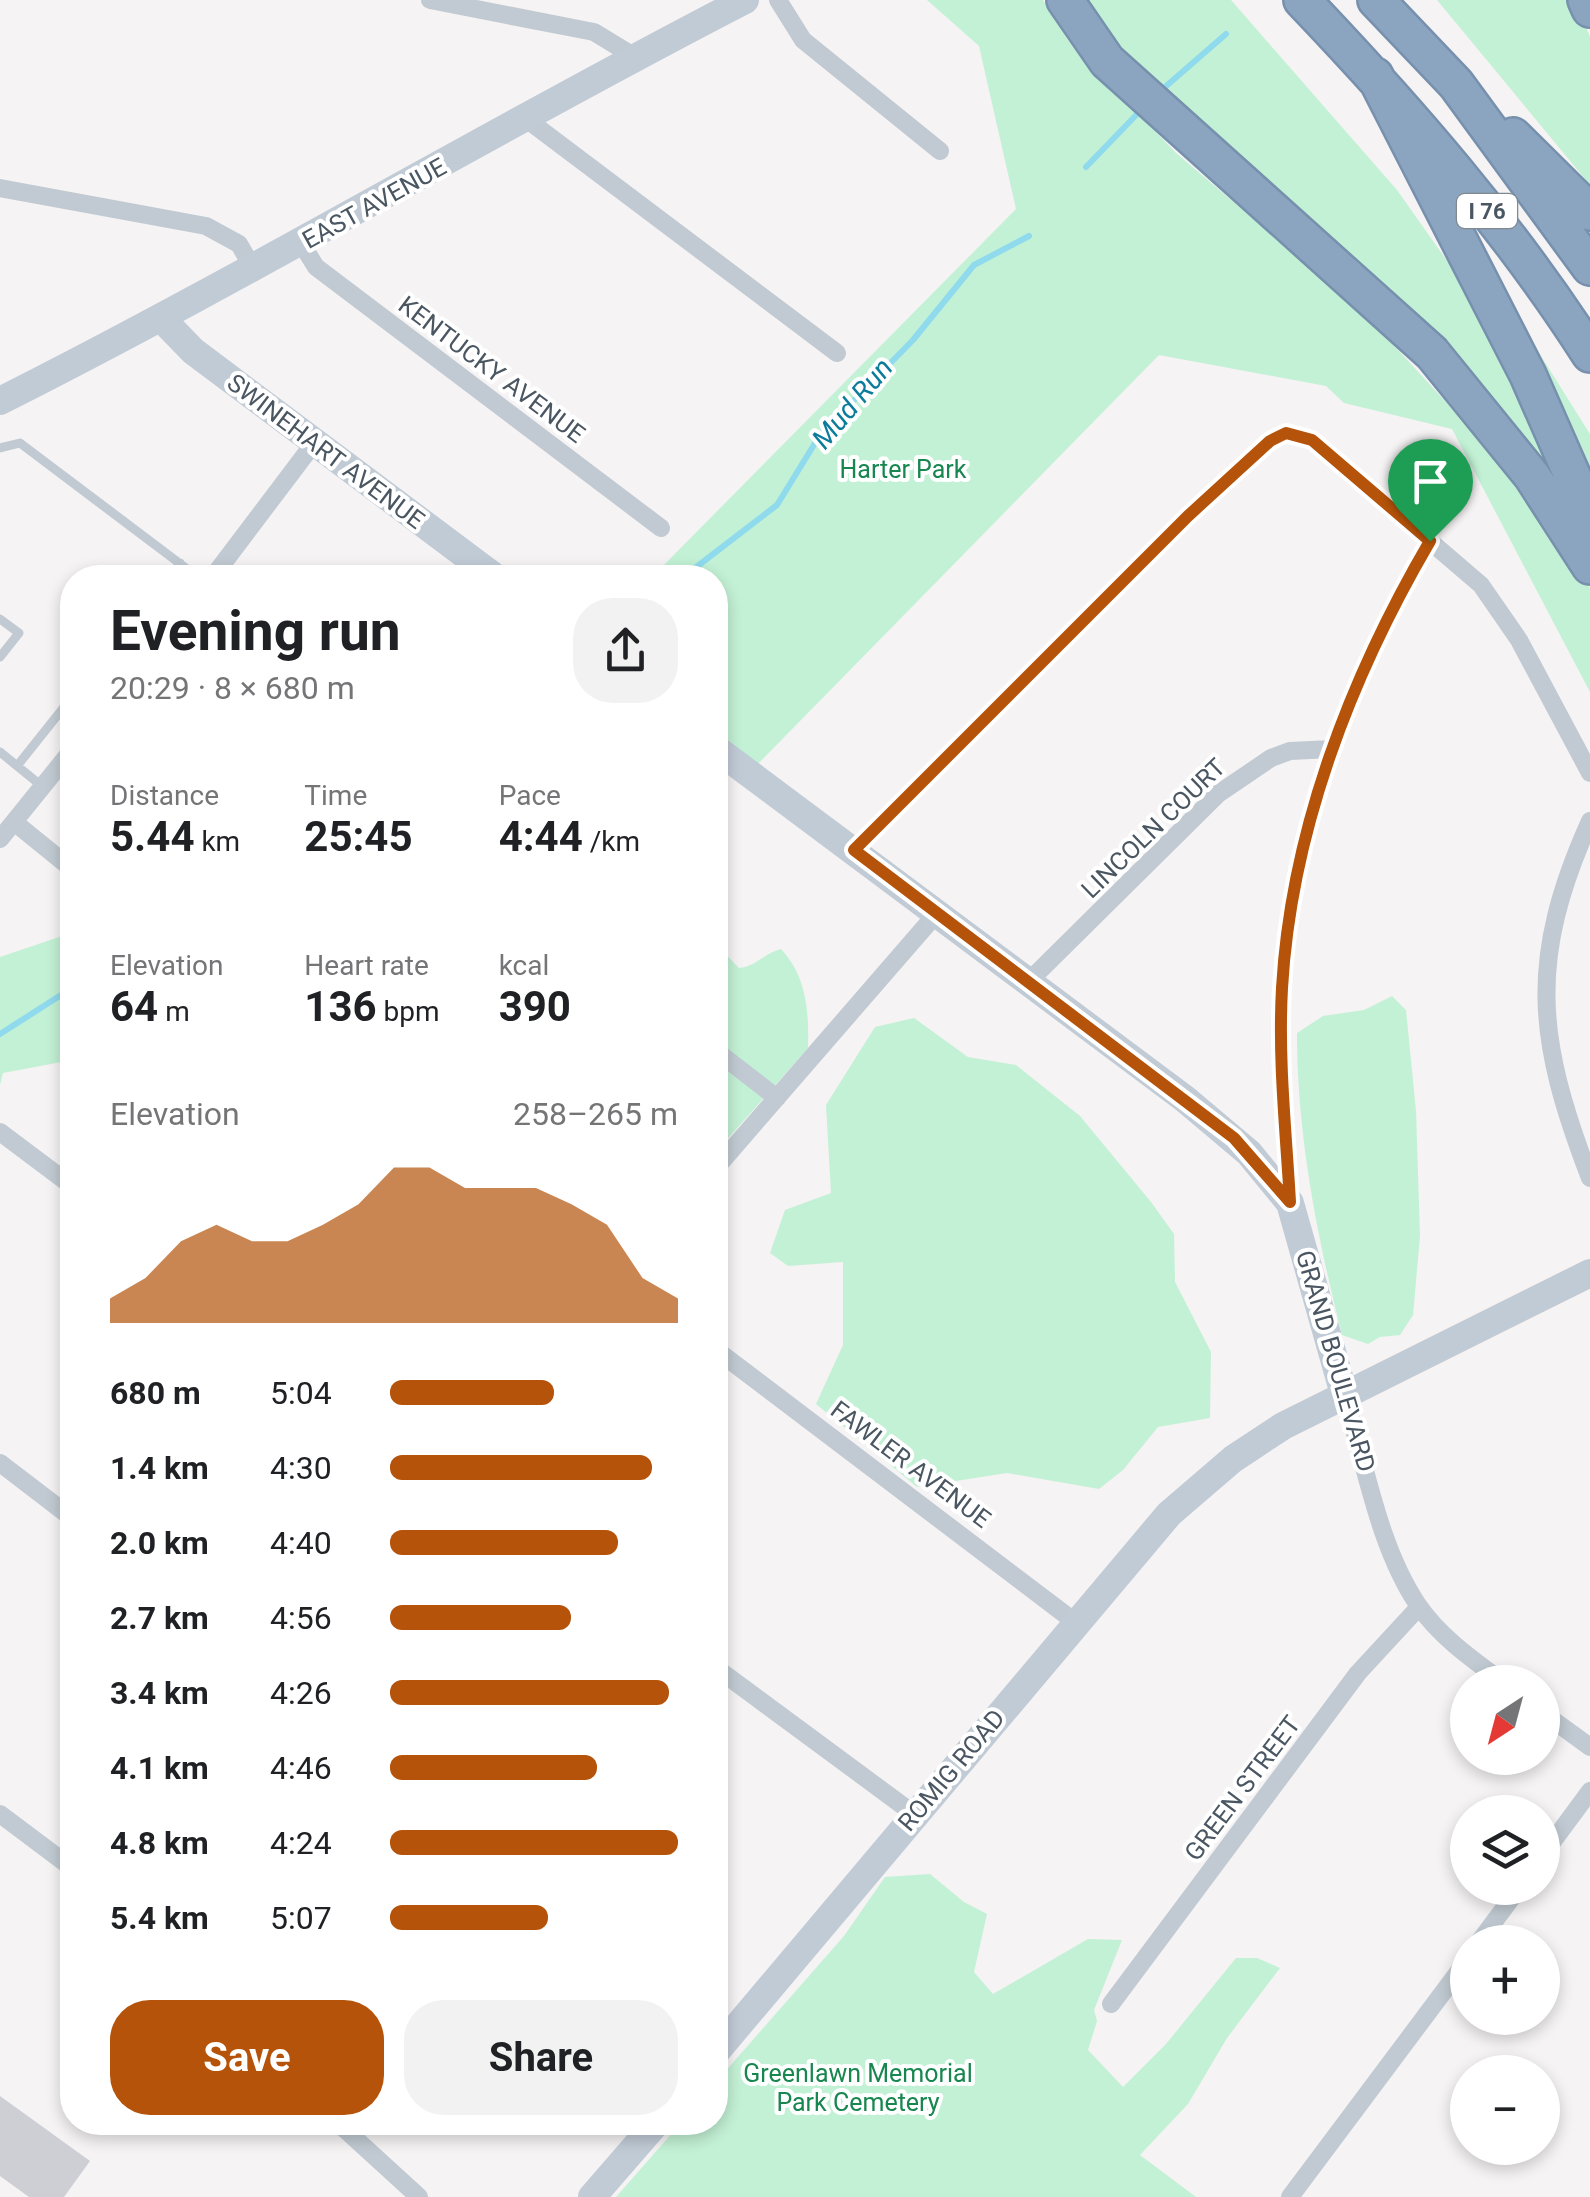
<!DOCTYPE html>
<meta charset="utf-8">
<style>
body{margin:0;font-family:Roboto,sans-serif;background:#f2f2f2;color:#202124;height:100vh;display:flex;flex-direction:column;font-size:38px;white-space:nowrap}
*{box-sizing:border-box;margin:0}
p{font-size:32px;color:#757577}
.icon{flex:none;width:55px;height:55px;fill:none;stroke:currentColor;stroke-width:2;stroke-linecap:round;stroke-linejoin:round}
.map{position:relative;flex:1;overflow:hidden}
.sheet{position:absolute;left:60px;top:565px;width:668px;height:1570px;display:flex;flex-direction:column;background:#fff;border-radius:40px;box-shadow:0 5px 15px #0003}
.sheet>*{flex:none}
.needle{width:65px;rotate:216deg}
.tools{position:absolute;left:1450px;top:1665px;display:grid;gap:20px}
.tools a{display:grid;place-items:center;width:110px;height:110px;border-radius:50%;background:#fff;box-shadow:0 5px 15px #0003;font-size:50px}
.pin{position:absolute;display:grid;place-items:center;width:85px;height:85px;color:#fff;margin:-102px -42px;border-radius:50% 50% 50% 0;rotate:-45deg;box-shadow:0 0 10px #0007}
.pin .icon{rotate:45deg}
.round{display:grid;place-items:center;flex:none;width:105px;height:105px;border-radius:40px;background:#f2f2f2}
.overview{display:flex;align-items:center;justify-content:space-between;height:170px;padding:0 50px}
h1{font-size:55px;font-weight:700;line-height:75px}
.metrics{display:grid;grid-template-columns:repeat(3,1fr);gap:15px;height:170px;padding:10px 50px}
.metrics div{display:grid;align-content:center}
.metrics b{font-size:42px;font-weight:700}
.metrics small{font-size:28px;font-weight:400}
.metrics p{font-size:28px}
.chart{height:280px;padding:20px 50px}
.chart p{display:flex;justify-content:space-between}
.chart svg{width:100%;height:180px;margin-top:10px;fill:#b45309;opacity:.7}
.action{display:flex;gap:20px;margin-top:auto;padding:20px 50px}
.action a{flex:1;height:115px;border-radius:40px;background:#b45309;color:#fff;font-size:40px;font-weight:700;line-height:115px;text-align:center}
.action a+a{background:#f2f2f2;color:#202124}
ul{padding:0 50px;list-style:none;font-size:32px}
li{display:grid;grid-template-columns:160px 120px 1fr;align-items:center;height:75px}
li i{height:25px;border-radius:12px;background:#b45309}
.map>svg:first-child{display:block}
.green{fill:#c3f1d5}
.lines{fill:none;stroke-linecap:round;stroke-linejoin:round}
.stream{stroke:#90daee;stroke-width:6}
.building{fill:#cdcfd5}
.highway-casing{stroke:#7690ad;stroke-width:40}
.lane{stroke:#c1cad2;stroke-width:9}
.street{stroke:#c1cad2;stroke-width:18}
.secondary{stroke:#c1cbd6;stroke-width:28}
.highway{stroke:#8ba5c1;stroke-width:35}
.route-casing{stroke:#fff;stroke-width:20}
.route{stroke:#b45309;stroke-width:12}
.labels{text-anchor:middle;stroke-width:8;stroke-linejoin:round;paint-order:stroke}
.shield{fill:#fff;stroke:#808990;stroke-width:2.5}
.shield-label{font-size:22px;font-weight:bold;fill:#4a5661}
.street-label{font-size:25px;fill:#4a5661;stroke:#fff}
.park-label{font-size:25px;fill:#17864f;stroke:#fff}
.water-label{font-size:28px;font-style:italic;fill:#0c7c9b;stroke:#fff}
</style>
<div class="map">
<svg width="1590" height="2197" viewBox="0 0 1590 2197">
<rect width="100%" height="100%" fill="#f5f3f3"/>
<path class="green" d="M927 0H1043L1069 41 1176 153 1365 314 1513 475 1590 588V692L1452 429 1344 403 1326 386 1159 355 753 769 715 739V578H651L1016 209 979 46Z
M1077 0H1231L1397 190 1462 282 1570 493 1561 499 1125 65Z
M1437 0H1575L1590 37V185Z
M1536 348 1590 434V489L1527 356Z
M71 933 72 1060 3 1073 0 1085V957Z
M715 943 739 968C757 966 764 953 781 949 807 977 809 1012 808 1048L715 1153Z
M1392 996 1406 1010 1416 1111 1420 1236 1413 1315 1400 1335 1380 1337 1368 1344 1342 1335C1317 1236 1297 1135 1297 1033L1323 1016 1364 1010Z
M914 1018 968 1057 1016 1065 1080 1116 1151 1202 1174 1234 1175 1282 1211 1352 1210 1418 1158 1427 1123 1470 1099 1489 1007 1473 917 1487 816 1404 843 1345V1262L788 1266 770 1253 785 1210 831 1193 826 1105 875 1027Z
M930 1874 964 1902 987 1914 974 1972 993 1994 1088 1939 1122 1940 1094 2010 1097 2021 1088 2050 1123 2087 1166 2044 1236 1958H1257L1280 1968 1227 2038 1188 2104 1140 2155 1196 2197H616L681 2123 715 2122V2083L844 1936 885 1877Z"/>
<g class="lines">
<path class="stream" d="M1157 94 1226 34
M1086 167 1141 110
M682 578 777 505 820 435 913 340 974 265 1029 236
M0 1034 72 988"/>
</g>
<path class="building" d="M0 2096 90 2161 64 2197H29L0 2176Z"/>
<g class="lines">
<g class="highway-casing">
<path id="highway" d="M1065 0 1107 61 1432 353 1532 476 1590 566
M1302 0C1407 110 1508 226 1590 354
M1376 0 1456 84 1590 267
M1586 0 1590 9
M1375 76 1528 375 1590 516
M1513 136 1590 212"/>
</g>
<path class="lane" d="M0 448 20 443 199 578
M169 578 180 563
M0 619 19 633 0 657
M0 752 43 787
M17 766 72 697"/>
<path class="street" d="M430 0 594 32 635 57
M778 0 803 40 940 151
M525 118 837 353
M0 188 206 226 239 244 254 270
M301 243 316 267 661 528
M212 578 314 443
M1590 821C1528 959 1536 1038 1590 1178
M14 822 72 869
M0 839 72 750
M854 850 1189 516 1270 441 1287 433 1312 440 1481 585 1519 640 1590 773
M1028 982 1218 794 1271 758 1290 751 1332 749
M715 1050 777 1098
M0 1132 72 1186
M715 1169 937 913
M1290 1202C1286 1131 1278 1059 1282 988 1291 831 1351 676 1430 541
M715 1349 1075 1622
M1344 1394C1365 1462 1378 1546 1418 1605 1440 1637 1473 1660 1503 1682
M0 1463 72 1518
M715 1667 914 1814
M1542 1712 1590 1747
M0 1814 72 1868
M1542 1856 1590 1791
M1479 1942 1519 1888
M1111 2004 1358 1673 1419 1607
M337 2122 419 2197
M1290 2197 1468 1959"/>
<path class="secondary" d="M162 319 193 351 496 578
M0 401C252 274 494 129 745 0
M715 748 1185 1099 1249 1153 1290 1203 1344 1394
M715 2053 1169 1514 1233 1459 1283 1426 1590 1273
M592 2197 657 2122"/>
<use href="#highway" class="highway"/>
</g>
<g class="lines">
<g class="route-casing">
<path id="route" d="M1286 433 1312 440 1430 541C1351 676 1291 831 1282 988 1278 1060 1286 1131 1290 1202L1234 1138 854 850 1188 516 1270 441Z"/>
</g>
<use href="#route" class="route"/>
</g>
<g class="labels">
<rect class="shield" x="1457" y="194" width="60" height="34" rx="8"/>
<g class="shield-label">
<text x="1487" y="219">I 76</text>
</g>
<g class="street-label">
<text transform="translate(374 203) rotate(-29)" y="9">EAST AVENUE</text>
<text transform="translate(492 369) rotate(37)" y="9">KENTUCKY AVENUE</text>
<text transform="translate(326 451) rotate(37)" y="9">SWINEHART AVENUE</text>
<text transform="translate(1153 828) rotate(-44)" y="9">LINCOLN COURT</text>
<text transform="translate(1336 1361) rotate(74)" y="9">GRAND BOULEVARD</text>
<text transform="translate(911 1464) rotate(37)" y="9">FAWLER AVENUE</text>
<text transform="translate(951 1770) rotate(-50)" y="9">ROMIG ROAD</text>
<text transform="translate(1242 1788) rotate(-53)" y="9">GREEN STREET</text>
</g>
<g class="park-label">
<text x="903" y="478">Harter Park</text>
<text x="858" y="2082">Greenlawn Memorial<tspan x="858" dy="29">Park Cemetery</tspan></text>
</g>
<g class="water-label">
<text transform="translate(852 403) rotate(-50)" y="10">Mud Run</text>
</g>
</g>
</svg>
<div class="tools">
<a><svg class="needle" viewBox="-14 -14 28 28"><path d="M0-13l5 13h-10z" fill="#e53935"/><path d="M0 13l5-13h-10z" fill="#757577"/></svg></a>
<a><svg class="icon" aria-label="layers" viewBox="0 0 24 24"><path d="M12 4l9 5-9 5-9-5zM3 14l9 5 9-5"/></svg></a>
<a>+</a>
<a>−</a>
</div>
<div class="pin" style="left:1430px;top:541px;background:#1e9e55"><svg class="icon" aria-label="arrive" viewBox="0 0 24 24"><path d="M6 21V4h12l-3 4 3 4H6"/></svg></div>
<section class="sheet">
<div class="overview"><div><h1>Evening run</h1><p>20:29 · 8 × 680 m</p></div><a class="round"><svg class="icon" aria-label="share" viewBox="0 0 24 24"><path d="M12 15V3M7 8l5-5 5 5M5 13v7h14v-7"/></svg></a></div>
<div class="metrics">
<div><p>Distance</p><b>5.44<small> km</small></b></div>
<div><p>Time</p><b>25:45</b></div>
<div><p>Pace</p><b>4:44<small> /km</small></b></div>
</div>
<div class="metrics">
<div><p>Elevation</p><b>64<small> m</small></b></div>
<div><p>Heart rate</p><b>136<small> bpm</small></b></div>
<div><p>kcal</p><b>390</b></div>
</div>
<div class="chart"><p><span>Elevation</span>258–265 m</p>
<svg viewBox="0 0 160 44" preserveAspectRatio="none"><path d="M0 44V38L10 33L20 24L30 20L40 24L50 24L60 20L70 15L80 6L90 6L100 11L110 11L120 11L130 15L140 20L150 33L160 38V44z"/></svg>
</div>
<ul>
<li><b>680 m</b>5:04<i style="width:57%"></i></li>
<li><b>1.4 km</b>4:30<i style="width:91%"></i></li>
<li><b>2.0 km</b>4:40<i style="width:79%"></i></li>
<li><b>2.7 km</b>4:56<i style="width:63%"></i></li>
<li><b>3.4 km</b>4:26<i style="width:97%"></i></li>
<li><b>4.1 km</b>4:46<i style="width:72%"></i></li>
<li><b>4.8 km</b>4:24<i style="width:100%"></i></li>
<li><b>5.4 km</b>5:07<i style="width:55%"></i></li>
</ul>
<div class="action"><a>Save</a><a>Share</a></div>
</section>
</div>
